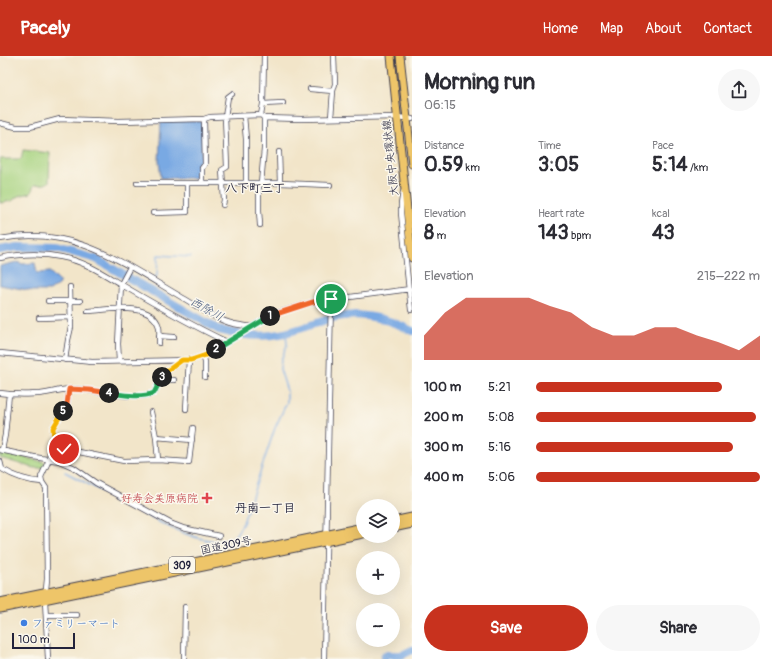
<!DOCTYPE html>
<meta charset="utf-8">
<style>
body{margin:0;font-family:Pangolin,"Klee One",sans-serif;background:#f7f7f7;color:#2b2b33;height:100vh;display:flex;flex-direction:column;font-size:15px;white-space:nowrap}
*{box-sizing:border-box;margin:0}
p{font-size:13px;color:#7c7c81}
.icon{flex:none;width:22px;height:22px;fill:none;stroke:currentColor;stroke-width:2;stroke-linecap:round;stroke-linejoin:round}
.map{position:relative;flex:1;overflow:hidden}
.side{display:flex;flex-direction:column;background:#fff;width:360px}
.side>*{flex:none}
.controls{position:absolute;left:356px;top:443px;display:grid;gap:8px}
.controls a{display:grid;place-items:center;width:44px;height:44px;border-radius:50%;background:#fff;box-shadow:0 4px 16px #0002;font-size:20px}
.scale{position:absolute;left:12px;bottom:10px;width:63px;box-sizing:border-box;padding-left:4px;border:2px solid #22223b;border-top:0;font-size:11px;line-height:14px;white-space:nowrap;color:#22223b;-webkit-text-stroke:3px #fbf7ec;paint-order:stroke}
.pin{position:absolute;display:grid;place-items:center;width:34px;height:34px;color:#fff;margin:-17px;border:2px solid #fff;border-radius:50%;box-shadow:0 1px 4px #0007}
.km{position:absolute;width:20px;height:20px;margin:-10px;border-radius:50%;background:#222;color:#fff;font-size:11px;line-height:20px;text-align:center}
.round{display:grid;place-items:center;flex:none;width:42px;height:42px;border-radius:21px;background:#f7f7f7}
.overview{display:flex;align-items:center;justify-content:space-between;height:68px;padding:0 12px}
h1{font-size:22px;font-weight:800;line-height:30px}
.stats{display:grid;grid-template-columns:repeat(3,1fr);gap:6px;height:68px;padding:4px 12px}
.stats div{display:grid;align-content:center}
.stats b{font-size:20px;font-weight:800}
.stats small{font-size:11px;font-weight:400}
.stats p{font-size:11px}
.chart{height:112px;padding:8px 12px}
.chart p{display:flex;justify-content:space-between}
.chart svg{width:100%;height:72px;margin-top:4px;fill:#c8321e;opacity:.7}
.cta{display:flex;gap:8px;margin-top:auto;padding:8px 12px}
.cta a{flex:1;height:46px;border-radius:24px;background:#c8321e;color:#fff;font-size:16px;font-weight:800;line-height:46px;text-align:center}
.cta a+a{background:#f7f7f7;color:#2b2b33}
ul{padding:0 12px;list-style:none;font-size:13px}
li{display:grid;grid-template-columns:64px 48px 1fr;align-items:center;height:30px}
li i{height:10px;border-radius:5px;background:#c8321e}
header{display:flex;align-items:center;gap:24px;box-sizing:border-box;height:56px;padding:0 20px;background:#c8321e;color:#fff}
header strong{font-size:19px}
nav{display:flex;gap:22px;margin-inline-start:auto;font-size:14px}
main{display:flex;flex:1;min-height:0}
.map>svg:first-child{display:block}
.green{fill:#a7d380;stroke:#647a5e}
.water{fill:#79a9e3;stroke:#4e668f}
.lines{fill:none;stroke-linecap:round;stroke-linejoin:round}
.stream{stroke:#79a9e3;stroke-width:1.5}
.river{stroke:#79a9e3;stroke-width:8}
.minor-casing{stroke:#413f50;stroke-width:6}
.primary-casing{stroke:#413f50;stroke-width:9}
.trunk-casing{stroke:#413f50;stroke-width:9}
.minor{stroke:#fff;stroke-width:4.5}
.primary{stroke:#eec569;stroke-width:7}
.trunk{stroke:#eec569;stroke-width:7}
.split-1-casing{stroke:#fff;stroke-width:8}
.split-2-casing{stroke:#fff;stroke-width:8}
.split-3-casing{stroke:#fff;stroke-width:8}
.split-4-casing{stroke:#fff;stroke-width:8}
.split-5-casing{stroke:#fff;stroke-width:8}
.split-6-casing{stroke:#fff;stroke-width:8}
.split-1{stroke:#f0652b;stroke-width:5}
.split-2{stroke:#22a559;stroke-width:5}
.split-3{stroke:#f5b400;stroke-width:5}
.split-4{stroke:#22a559;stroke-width:5}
.split-5{stroke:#f0652b;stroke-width:5}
.split-6{stroke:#f5b400;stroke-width:5}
.health-dot{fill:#e0444e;stroke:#fbf7ec;stroke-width:1.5}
.shop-dot{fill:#3f7fe0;stroke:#fbf7ec;stroke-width:1.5}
.labels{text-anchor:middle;stroke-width:3;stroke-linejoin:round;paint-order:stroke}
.shield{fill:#fbf7ec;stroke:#636270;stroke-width:1}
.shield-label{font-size:10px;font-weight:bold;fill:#22223b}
.street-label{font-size:11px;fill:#22223b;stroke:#fbf7ec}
.health-label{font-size:11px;fill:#be3a42;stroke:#fbf7ec;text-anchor:end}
.shop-label{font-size:11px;fill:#366cbe;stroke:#fbf7ec;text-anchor:start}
.neighbourhood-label{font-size:12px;font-weight:bold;fill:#22223b;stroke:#fbf7ec}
.water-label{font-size:12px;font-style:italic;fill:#45587e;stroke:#fbf7ec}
</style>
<header>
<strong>Pacely</strong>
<nav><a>Home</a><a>Map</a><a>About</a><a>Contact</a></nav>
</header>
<main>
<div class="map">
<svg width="412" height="603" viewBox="0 0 412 603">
<rect width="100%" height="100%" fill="#fbf7ec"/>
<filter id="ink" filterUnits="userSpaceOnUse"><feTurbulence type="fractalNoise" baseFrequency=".025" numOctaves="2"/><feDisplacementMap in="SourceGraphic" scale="8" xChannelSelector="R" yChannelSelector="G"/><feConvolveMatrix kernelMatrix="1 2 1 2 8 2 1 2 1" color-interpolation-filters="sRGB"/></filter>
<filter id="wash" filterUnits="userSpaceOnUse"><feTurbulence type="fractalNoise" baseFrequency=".012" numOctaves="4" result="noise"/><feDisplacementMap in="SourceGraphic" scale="16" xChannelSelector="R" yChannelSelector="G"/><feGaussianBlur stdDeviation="0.9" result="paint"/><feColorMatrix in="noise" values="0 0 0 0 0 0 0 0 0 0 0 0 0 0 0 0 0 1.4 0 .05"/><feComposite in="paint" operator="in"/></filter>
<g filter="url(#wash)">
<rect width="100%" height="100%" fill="#f2e5c9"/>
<path class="green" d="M23 94 50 97 49 126 45 128 34 129 31 137 18 140 12 145 0 147V103H21Z
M0 396 44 406 45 408 43 412H34L0 402Z"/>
<path class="water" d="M161 65H201L202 66V102L197 109 196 122H161L159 105Z
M17 206 23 208 35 207 37 217 50 216 59 225V228L50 235H33L0 229V210Z"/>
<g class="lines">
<path class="stream" d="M153 222 157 220 158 199 191 201
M65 416C82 425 100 434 117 443 142 457 198 491 227 484 235 483 239 473 243 467L275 372 287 346V335L280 313 281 304 287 289 286 277"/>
<path class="river" d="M0 194 17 191 57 192 96 203 219 274C239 279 259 282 280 278 297 275 315 267 332 262 360 255 387 262 412 275
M384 603 385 599H402L412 594"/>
</g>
</g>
<g filter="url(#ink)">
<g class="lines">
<g class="minor-casing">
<path id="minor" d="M310 33 333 35 331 62
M333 35 335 28 334 0
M263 48 283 47
M261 59 263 48 264 0
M244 60 246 83V128
M204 63 205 108 202 112V127H280L330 129
M0 67 16 71H30L60 63 119 65 204 63 210 61 261 59 264 62 301 63 397 61 412 63
M279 96 280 127
M137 127H202
M259 128V155L260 169
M261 128 264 93V62
M403 136 401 148V157L411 254
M223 149 224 144 222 114 227 111 225 61 228 41 232 38
M153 157 187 156V127
M0 183C74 169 123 207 183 242 199 251 216 264 234 268 240 269 246 270 252 271
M0 202C19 198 42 197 61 201 84 205 102 217 122 229 156 249 191 269 227 286
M48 245H80
M88 255C107 254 152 245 159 271 160 276 159 282 159 287
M39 262 71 261
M159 280 174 281
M0 297 92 306 191 304 206 299 271 259 313 246 410 233
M203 300 205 306V321
M65 304 68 284 71 271 70 231
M119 305 118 288 121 228 130 211
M161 324H174
M0 337 9 338
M186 353 189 304
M151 356 156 381 158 404
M156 381 192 384
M0 394 34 401 59 405 73 411 96 427 170 467 183 472 219 480
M2 394 5 379 9 338C18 338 28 339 37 338 48 338 59 333 71 333 97 332 130 346 154 337L163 318 182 304
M51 394 64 393 124 405 158 404 189 406 193 372
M0 405 2 413C15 421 27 425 42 426
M46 559H77
M48 603 45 544 47 523 46 432 42 426 41 421 48 406 52 389 54 384 53 372 67 348 69 333
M184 603 185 551
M324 603 331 243"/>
</g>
<g class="primary-casing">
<path id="primary" d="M391 0 412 202
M400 0 412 108"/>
</g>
<g class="trunk-casing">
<path id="trunk" d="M393 465 412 461
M393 472 412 468
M0 546 363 471
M0 553 363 478"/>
</g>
<use href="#minor" class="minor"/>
<use href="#primary" class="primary"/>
<use href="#trunk" class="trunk"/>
</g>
</g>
<g class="lines" filter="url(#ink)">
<g class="split-1-casing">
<path id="split-1" d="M270 260 313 246 331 243"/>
</g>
<g class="split-2-casing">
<path id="split-2" d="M216 293 270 260"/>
</g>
<g class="split-3-casing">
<path id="split-3" d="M162 321 163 318 182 304H191L206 299 216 293"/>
</g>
<g class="split-4-casing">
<path id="split-4" d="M109 337C124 339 140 342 154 337L162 321"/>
</g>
<g class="split-5-casing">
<path id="split-5" d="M63 355 67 348 69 333 89 334 109 337"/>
</g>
<g class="split-6-casing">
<path id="split-6" d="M63 355 53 372 54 384 51 394 64 393"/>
</g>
<use href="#split-1" class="split-1"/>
<use href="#split-2" class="split-2"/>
<use href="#split-3" class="split-3"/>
<use href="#split-4" class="split-4"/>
<use href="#split-5" class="split-5"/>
<use href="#split-6" class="split-6"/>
</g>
<path class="health-dot" d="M205 436h4v4h4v4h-4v4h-4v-4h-4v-4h4z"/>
<circle class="shop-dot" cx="24" cy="567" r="4"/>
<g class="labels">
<rect class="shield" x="169" y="501" width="26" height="16" rx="3"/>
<g class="shield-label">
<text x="182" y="513">309</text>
</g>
<g class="street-label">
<text transform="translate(390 102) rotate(-96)" y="4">大阪中央環状線</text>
<text transform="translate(226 489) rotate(-12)" y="4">国道309号</text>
</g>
<g class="health-label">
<text x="198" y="446">好寿会美原病院</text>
</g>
<g class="shop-label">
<text x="32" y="571">ファミリーマート</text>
</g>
<g class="neighbourhood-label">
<text x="255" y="136">八下町三丁</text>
<text x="265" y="456">丹南一丁目</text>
</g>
<g class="water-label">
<text transform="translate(207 253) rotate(29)" y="4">西除川</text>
</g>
</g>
</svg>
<div class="controls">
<a><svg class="icon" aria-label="layers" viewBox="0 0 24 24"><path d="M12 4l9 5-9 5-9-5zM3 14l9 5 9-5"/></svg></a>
<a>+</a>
<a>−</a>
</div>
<div class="scale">100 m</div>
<div class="pin" style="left:331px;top:243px;background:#1e9e55"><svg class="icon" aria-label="arrive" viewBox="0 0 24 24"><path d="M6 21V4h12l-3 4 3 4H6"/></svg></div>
<div class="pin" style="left:64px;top:393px;background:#d93025"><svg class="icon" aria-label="check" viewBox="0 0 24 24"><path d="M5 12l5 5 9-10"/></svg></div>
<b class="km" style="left:270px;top:260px">1</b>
<b class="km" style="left:216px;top:293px">2</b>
<b class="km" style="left:162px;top:321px">3</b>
<b class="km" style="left:109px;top:337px">4</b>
<b class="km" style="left:63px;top:355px">5</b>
</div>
<section class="side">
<div class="overview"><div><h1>Morning run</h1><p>06:15</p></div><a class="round"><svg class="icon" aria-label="share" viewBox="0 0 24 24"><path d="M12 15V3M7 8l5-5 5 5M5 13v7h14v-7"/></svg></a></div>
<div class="stats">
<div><p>Distance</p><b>0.59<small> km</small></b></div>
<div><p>Time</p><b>3:05</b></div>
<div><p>Pace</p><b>5:14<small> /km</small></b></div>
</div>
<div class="stats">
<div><p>Elevation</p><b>8<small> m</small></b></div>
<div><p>Heart rate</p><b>143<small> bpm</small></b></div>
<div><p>kcal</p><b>43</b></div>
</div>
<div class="chart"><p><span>Elevation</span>215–222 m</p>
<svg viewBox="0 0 160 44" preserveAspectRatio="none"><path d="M0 44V29L10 15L20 6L30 6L40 6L50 6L60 11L70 15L80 24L90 29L100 29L110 24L120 24L130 29L140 33L150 38L160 29V44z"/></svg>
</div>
<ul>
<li><b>100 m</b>5:21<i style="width:83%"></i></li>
<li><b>200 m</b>5:08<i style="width:98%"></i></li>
<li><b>300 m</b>5:16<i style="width:88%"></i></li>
<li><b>400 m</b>5:06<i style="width:100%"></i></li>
</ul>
<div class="cta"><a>Save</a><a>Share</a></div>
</section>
</main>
